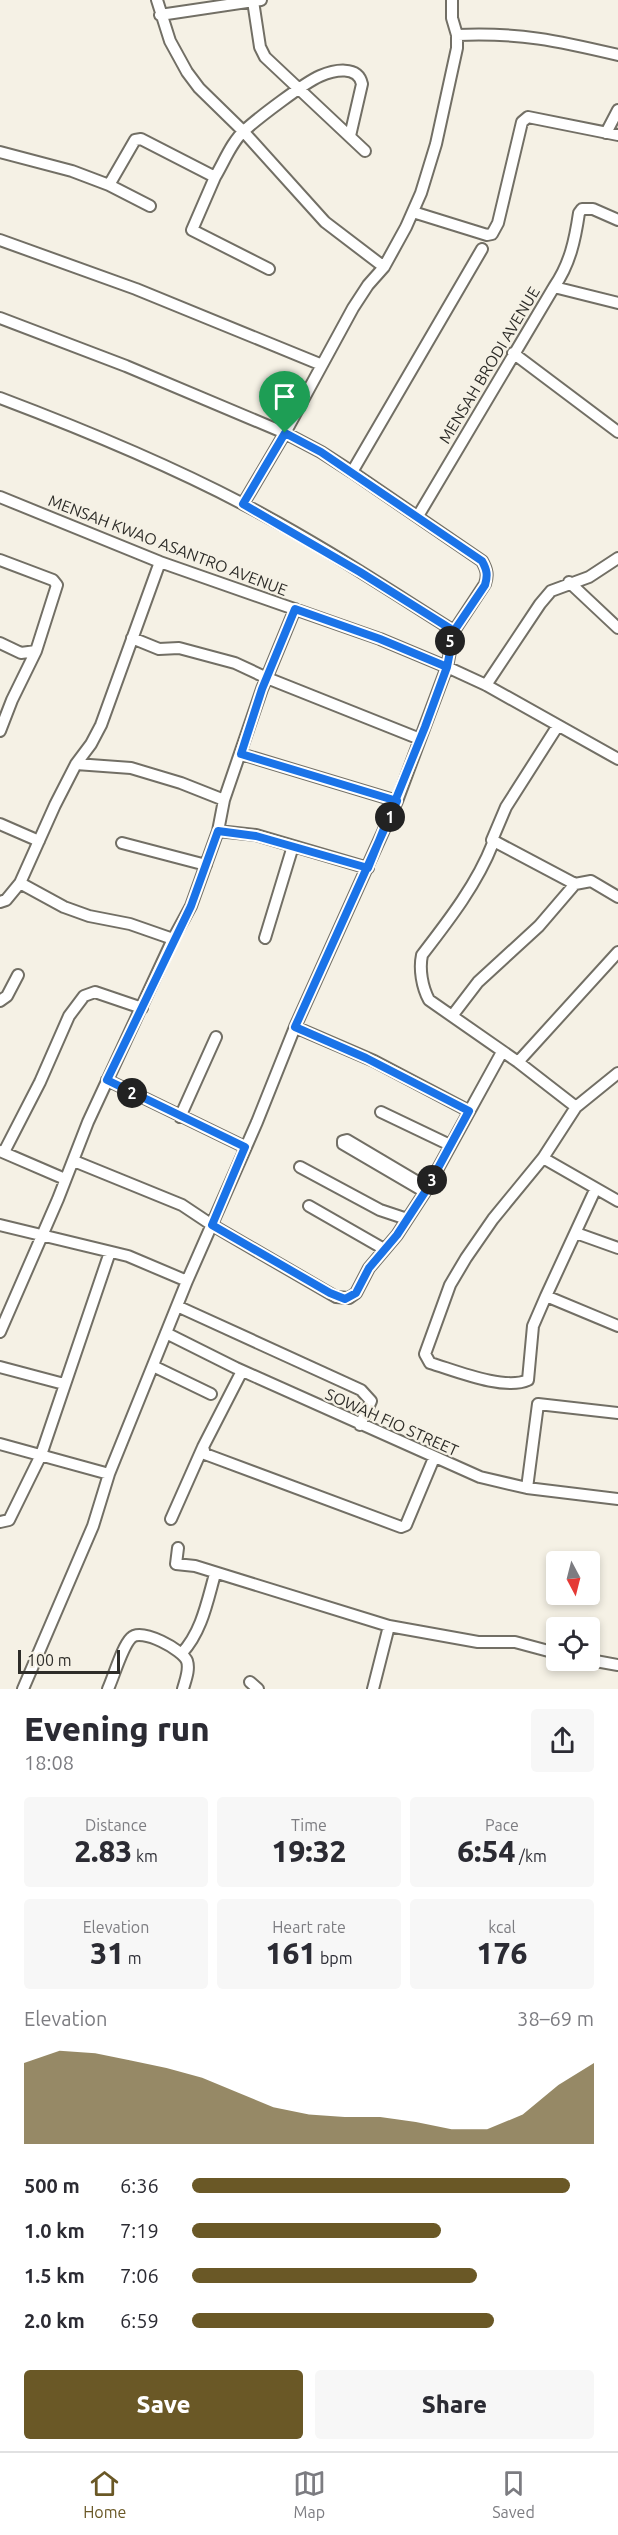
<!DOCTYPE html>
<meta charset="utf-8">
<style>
body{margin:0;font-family:Ubuntu,sans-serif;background:#f7f7f7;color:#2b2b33;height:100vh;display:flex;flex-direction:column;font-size:22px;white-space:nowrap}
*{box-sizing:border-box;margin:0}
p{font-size:20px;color:#7c7c81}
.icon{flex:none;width:33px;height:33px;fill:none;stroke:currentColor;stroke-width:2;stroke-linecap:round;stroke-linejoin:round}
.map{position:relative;height:1689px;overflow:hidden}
.drawer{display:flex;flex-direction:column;background:#fff;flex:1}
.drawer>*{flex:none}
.needle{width:39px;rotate:173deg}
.tools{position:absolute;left:546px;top:1551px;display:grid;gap:12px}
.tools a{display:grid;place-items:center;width:54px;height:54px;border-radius:6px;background:#fff;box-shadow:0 3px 9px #0003;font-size:30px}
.scale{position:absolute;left:18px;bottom:15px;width:102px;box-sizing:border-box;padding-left:6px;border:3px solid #2e2d29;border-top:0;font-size:16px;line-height:21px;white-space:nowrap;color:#2e2d29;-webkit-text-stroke:4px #f5f1e5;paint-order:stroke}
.pin{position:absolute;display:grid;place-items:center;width:51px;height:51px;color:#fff;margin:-62px -26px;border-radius:50% 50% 50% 0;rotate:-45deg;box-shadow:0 0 6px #0007}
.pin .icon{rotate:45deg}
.km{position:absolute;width:30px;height:30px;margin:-15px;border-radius:50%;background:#222;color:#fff;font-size:16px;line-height:30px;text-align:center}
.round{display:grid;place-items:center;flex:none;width:63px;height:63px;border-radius:6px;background:#f7f7f7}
.headline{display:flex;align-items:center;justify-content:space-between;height:102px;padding:0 24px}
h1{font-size:33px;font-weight:800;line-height:45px}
.stats{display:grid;grid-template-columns:repeat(3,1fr);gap:9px;height:102px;padding:6px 24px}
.stats div{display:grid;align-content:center;border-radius:6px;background:#f7f7f7;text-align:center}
.stats b{font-size:30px;font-weight:800}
.stats small{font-size:16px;font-weight:400}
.stats p{font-size:16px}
.chart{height:168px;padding:12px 24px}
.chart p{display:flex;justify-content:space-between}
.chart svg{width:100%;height:108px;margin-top:6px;fill:#6a5826;opacity:.7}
.action{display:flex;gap:12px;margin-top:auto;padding:12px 24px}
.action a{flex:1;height:69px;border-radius:6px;background:#6a5826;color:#fff;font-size:24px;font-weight:800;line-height:69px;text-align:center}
.action a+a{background:#f7f7f7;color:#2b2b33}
ul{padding:0 24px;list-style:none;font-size:20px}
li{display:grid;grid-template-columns:96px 72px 1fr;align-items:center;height:45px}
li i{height:15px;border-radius:8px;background:#6a5826}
.tabs{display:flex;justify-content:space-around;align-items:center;height:84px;border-top:2px solid #e1e1e2;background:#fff;font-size:16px;color:#7c7c81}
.tabs a{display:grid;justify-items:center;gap:3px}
.tabs .selected{color:#6a5826}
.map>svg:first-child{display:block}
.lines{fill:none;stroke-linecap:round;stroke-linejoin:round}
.minor-casing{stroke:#726f65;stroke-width:14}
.minor{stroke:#fff;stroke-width:10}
.route-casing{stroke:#fff;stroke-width:12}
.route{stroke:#1a73e8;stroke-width:8}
.labels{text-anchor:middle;stroke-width:4.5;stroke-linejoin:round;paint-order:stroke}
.street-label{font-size:16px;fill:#2e2d29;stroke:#f5f1e5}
</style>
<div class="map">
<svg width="618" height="1689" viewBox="0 0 618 1689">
<rect width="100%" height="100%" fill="#f5f1e5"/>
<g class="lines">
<g class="minor-casing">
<path id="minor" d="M157 0 170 41 187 72 199 88 243 131 325 222 384 267
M253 1 260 47 265 57 365 151
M160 15 261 0
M457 35C518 32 559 41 618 55
M606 133 618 110
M0 152 72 171 109 185 150 206
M215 177 192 230 269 269
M109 185 135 140 141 139 215 177C224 162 232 141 245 130 258 118 304 83 320 76 334 70 358 65 362 84L350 136
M413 212 487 235 492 234 498 223 522 122 528 117 618 135
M0 240 136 289 322 365
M554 287C570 264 575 240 579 213L582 209H593L618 220
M0 318 126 366 285 433 321 452 352 472 482 561C487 570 488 575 485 584L454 631 447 667 397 801 295 1027 257 1122 187 1281 109 1474 93 1526 23 1689
M513 353 618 432
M0 398C82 429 165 463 243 504 315 541 384 587 454 631
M352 472 482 249
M0 497 160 562 380 639 447 667 486 685 618 759
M243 504 285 433 353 308 368 285 384 267 406 227 421 193 436 144 457 48V35L452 18V0
M418 516 554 287 618 303
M0 560 53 580 57 585 36 651 12 700 0 731
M569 582 618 628
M132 638 159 649 179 648 235 663 267 678 420 739
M0 643 21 653 36 651
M486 685 540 604 551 591 589 577 618 558
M557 727 506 807 492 840 575 884 591 881 618 897
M241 754 397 801
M76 764 131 768 181 783 224 800
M0 824 39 841
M218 831 256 835 368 868
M122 843 206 865
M493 843C477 884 449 920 422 955 419 969 422 987 429 1000L518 1062 576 1107
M20 883 64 907 89 916 130 924 173 939
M0 902 6 900 20 883 55 805 76 764 91 744 101 725 160 562
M265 938 293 846
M0 1001 7 996 18 975
M452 1016 478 982 539 926 575 884
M295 1027 374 1061 469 1111
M518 1062 618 952
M107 1080 245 1147
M381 1112 450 1145
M180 1117 216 1037
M0 1151 65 1179
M4 1152 40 1082 69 1016 84 996 95 992 142 1008
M543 1158 618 1201
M74 1161 182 1205 212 1225 336 1297 349 1298 356 1293 369 1268 397 1235 425 1192 502 1052
M300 1167 380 1210 407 1219
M595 1190 546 1296 618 1326
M425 1192 343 1144V1141L347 1140 428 1188
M309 1206 384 1249
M0 1225 128 1256 187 1281
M576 1233 618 1248
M546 1296 533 1326 528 1380C504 1391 454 1370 430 1363L425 1354 450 1285 466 1258 493 1219 543 1158 576 1107 618 1073
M177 1306 361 1390 371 1401 360 1425
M0 1332 58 1199 88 1122 173 939 191 906 218 831 224 800 262 689 295 609
M166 1333 236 1368 480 1477 527 1488 618 1499
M153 1366 211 1394
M0 1367 64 1384
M0 1444 109 1474
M203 1447 205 1454 401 1527 406 1525 434 1458
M527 1488 538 1404 618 1413
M171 1519 203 1447 242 1371
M0 1522 9 1520 41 1455 110 1252
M178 1548 176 1564 195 1566 389 1626 478 1642H515L556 1653
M182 1653C202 1631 207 1602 215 1574
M590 1660 618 1665
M250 1682 258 1689
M108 1689C114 1676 122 1647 131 1638 141 1627 183 1650 187 1661 190 1670 185 1681 183 1689
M373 1689 389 1626"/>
</g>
<use href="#minor" class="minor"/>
</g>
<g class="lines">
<g class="route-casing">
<path id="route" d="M285 433 321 452 482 561C487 570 488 575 485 585L454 631 447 667 425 727 368 868 256 836 218 831 191 906 107 1080 245 1147 212 1225 330 1293 345 1299 356 1293 369 1268 397 1235 425 1192 469 1111 366 1058 295 1027 397 801 241 754 262 689 295 609 380 639 447 667 454 631 360 572 243 504 285 433"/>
</g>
<use href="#route" class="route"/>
</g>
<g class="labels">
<g class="street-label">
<text transform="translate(489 365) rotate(-59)" y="6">MENSAH BRODI AVENUE</text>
<text transform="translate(168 545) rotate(21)" y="6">MENSAH KWAO ASANTRO AVENUE</text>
<text transform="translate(392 1422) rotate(24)" y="6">SOWAH FIO STREET</text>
</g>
</g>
</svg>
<div class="tools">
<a><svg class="needle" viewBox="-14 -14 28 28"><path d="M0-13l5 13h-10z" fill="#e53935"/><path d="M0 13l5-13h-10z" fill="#7c7c81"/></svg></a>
<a><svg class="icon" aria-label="locate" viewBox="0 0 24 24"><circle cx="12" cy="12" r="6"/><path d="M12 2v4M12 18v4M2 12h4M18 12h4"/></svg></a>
</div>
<div class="scale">100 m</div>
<div class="pin" style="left:285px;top:433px;background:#1e9e55"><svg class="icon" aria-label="arrive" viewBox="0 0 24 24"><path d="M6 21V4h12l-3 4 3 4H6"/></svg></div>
<b class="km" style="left:390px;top:817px">1</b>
<b class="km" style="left:132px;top:1093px">2</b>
<b class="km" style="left:432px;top:1180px">3</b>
<b class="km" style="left:450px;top:641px">5</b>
</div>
<section class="drawer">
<div class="headline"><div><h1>Evening run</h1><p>18:08</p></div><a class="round"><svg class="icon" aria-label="share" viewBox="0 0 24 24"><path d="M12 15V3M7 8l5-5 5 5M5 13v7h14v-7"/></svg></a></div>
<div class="stats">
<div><p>Distance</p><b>2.83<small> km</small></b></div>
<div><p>Time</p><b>19:32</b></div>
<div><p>Pace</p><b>6:54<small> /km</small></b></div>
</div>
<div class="stats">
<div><p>Elevation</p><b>31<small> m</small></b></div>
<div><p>Heart rate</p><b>161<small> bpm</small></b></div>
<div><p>kcal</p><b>176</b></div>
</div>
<div class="chart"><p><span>Elevation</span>38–69 m</p>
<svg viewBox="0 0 160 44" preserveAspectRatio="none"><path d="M0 44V11L10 6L20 7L30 10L40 13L50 17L60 23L70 29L80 32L90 33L100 33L110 35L120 38L130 38L140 32L150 20L160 11V44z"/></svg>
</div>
<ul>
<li><b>500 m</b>6:36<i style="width:94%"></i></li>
<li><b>1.0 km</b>7:19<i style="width:62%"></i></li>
<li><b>1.5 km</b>7:06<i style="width:71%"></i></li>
<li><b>2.0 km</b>6:59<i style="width:75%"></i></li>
</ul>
<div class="action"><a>Save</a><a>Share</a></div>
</section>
<nav class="tabs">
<a class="selected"><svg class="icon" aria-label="home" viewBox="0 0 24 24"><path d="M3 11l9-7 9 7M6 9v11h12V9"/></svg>Home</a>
<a><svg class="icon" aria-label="map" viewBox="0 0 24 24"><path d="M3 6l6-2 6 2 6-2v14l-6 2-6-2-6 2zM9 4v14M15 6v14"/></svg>Map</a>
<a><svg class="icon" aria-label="saved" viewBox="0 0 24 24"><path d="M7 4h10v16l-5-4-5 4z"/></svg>Saved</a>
</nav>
